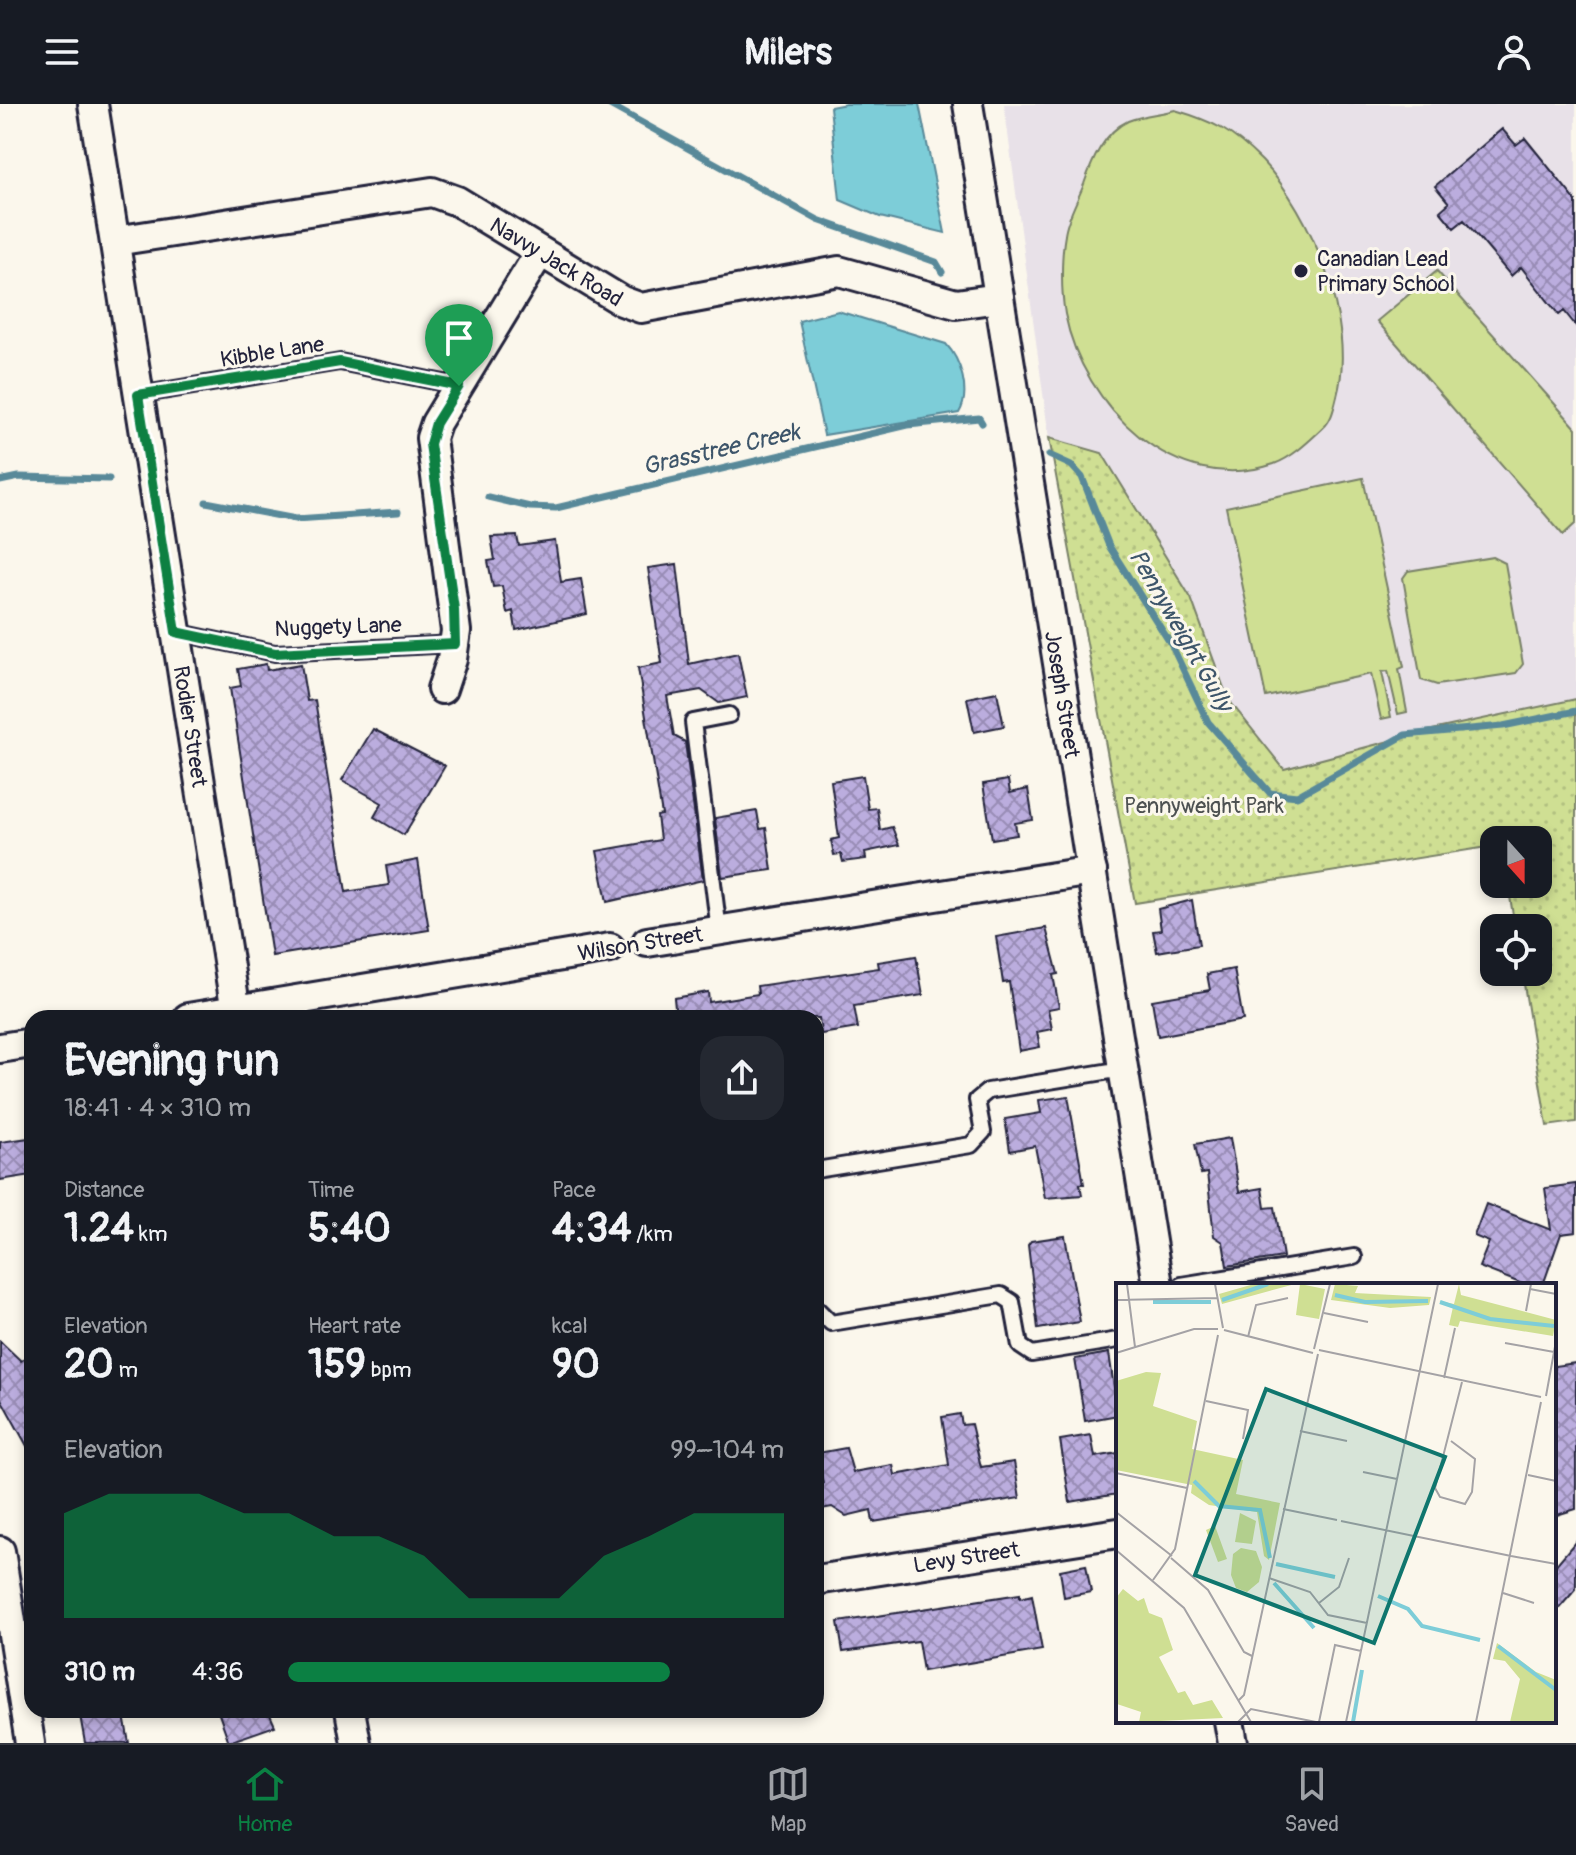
<!DOCTYPE html>
<meta charset="utf-8">
<style>
body{margin:0;font-family:Pangolin,sans-serif;background:#242831;color:#f1f3f6;height:100vh;display:flex;flex-direction:column;font-size:30px;white-space:nowrap}
*{box-sizing:border-box;margin:0}
p{font-size:26px;color:#9ea1a6}
.icon{flex:none;width:44px;height:44px;fill:none;stroke:currentColor;stroke-width:2;stroke-linecap:round;stroke-linejoin:round}
.map{position:relative;flex:1;overflow:hidden}
.drawer{position:absolute;left:24px;top:906px;width:800px;height:708px;display:flex;flex-direction:column;background:#171b24;border-radius:24px;box-shadow:0 4px 12px #0003}
.drawer>*{flex:none}
.needle{width:52px;rotate:159deg}
.tools{position:absolute;left:1480px;top:722px;display:grid;gap:16px}
.tools a{display:grid;place-items:center;width:72px;height:72px;border-radius:16px;background:#171b24;box-shadow:0 4px 12px #0003;font-size:40px}
.pin{position:absolute;display:grid;place-items:center;width:68px;height:68px;color:#fff;margin:-82px -34px;border-radius:50% 50% 50% 0;rotate:-45deg;box-shadow:0 0 8px #0007}
.pin .icon{rotate:45deg}
.round{display:grid;place-items:center;flex:none;width:84px;height:84px;border-radius:24px;background:#242831}
.summary{display:flex;align-items:center;justify-content:space-between;height:136px;padding:0 40px}
h1{font-size:44px;font-weight:700;line-height:60px}
.metrics{display:grid;grid-template-columns:repeat(3,1fr);gap:12px;height:136px;padding:8px 40px}
.metrics div{display:grid;align-content:center}
.metrics b{font-size:40px;font-weight:700}
.metrics small{font-size:22px;font-weight:400}
.metrics p{font-size:22px}
.chart{height:224px;padding:16px 40px}
.chart p{display:flex;justify-content:space-between}
.chart svg{width:100%;height:144px;margin-top:8px;fill:#0b8043;opacity:.7}
ul{padding:0 40px;list-style:none;font-size:26px}
li{display:grid;grid-template-columns:128px 96px 1fr;align-items:center;height:60px}
li i{height:20px;border-radius:10px;background:#0b8043}
header{display:flex;justify-content:space-between;align-items:center;height:104px;padding:0 40px;background:#171b24;font-size:36px;font-weight:700}
.tabs{display:flex;justify-content:space-around;align-items:center;height:112px;border-top:2px solid #363941;background:#171b24;font-size:22px;color:#9ea1a6}
.tabs a{display:grid;justify-items:center;gap:4px}
.tabs .current{color:#0b8043}
.map>svg:first-child{display:block}
.built{fill:#e8e1e8}
.grass{fill:url(#grass-dots);stroke:#788067;stroke-width:2}
.garden{fill:#cfdf93;stroke:#788067;stroke-width:2}
.water{fill:#7dcdd8;stroke:#598999;stroke-width:2}
.lines{fill:none;stroke-linecap:round;stroke-linejoin:round}
.stream{stroke:#598999;stroke-width:7}
.building{fill:url(#building-cross-hatch);stroke:#22223b;stroke-width:2}
.service-casing{stroke:#22223b;stroke-width:20}
.minor-casing{stroke:#22223b;stroke-width:34}
.service{stroke:#fbf7ec;stroke-width:14}
.minor{stroke:#fbf7ec;stroke-width:28}
.route-casing{stroke:#fff;stroke-width:16}
.route{stroke:#0b8043;stroke-width:10}
.poi-dot{fill:#22223b;stroke:#fbf7ec;stroke-width:3}
.labels{text-anchor:middle;stroke-width:6;stroke-linejoin:round;paint-order:stroke}
.poi-label{font-size:22px;fill:#22223b;stroke:#fbf7ec;text-anchor:start}
.street-label{font-size:22px;fill:#22223b;stroke:#fbf7ec}
.park-label{font-size:22px;fill:#4d5151;stroke:#fbf7ec}
.water-label{font-size:24px;font-style:italic;fill:#3d556a;stroke:#fbf7ec}
.inset-river{fill:none;stroke:#7dcdd8;stroke-width:4}
.inset-road{fill:none;stroke:#a4a2a5;stroke-width:2}
.view{fill:#0f766e;fill-opacity:0.15;stroke:#0f766e;stroke-width:4}
.inset-edge{fill:none;stroke:#22223b;stroke-width:4}
</style>
<header><svg class="icon" aria-label="menu" viewBox="0 0 24 24"><path d="M4 6h16M4 12h16M4 18h16"/></svg>Milers<svg class="icon" aria-label="person" viewBox="0 0 24 24"><circle cx="12" cy="8" r="4"/><path d="M4 21q1-7 8-7t8 7"/></svg></header>
<div class="map">
<svg width="1576" height="1639" viewBox="0 0 1576 1639">
<defs>
<pattern id="grass-dots" width="8" height="8" patternUnits="userSpaceOnUse" patternTransform="scale(2)"><rect width="8" height="8" fill="#cfdf93"/><path d="M2 2h.1M6 6h.1" fill="none" stroke="#b1bf80" stroke-width="1.8" stroke-linecap="round"/></pattern>
<pattern id="building-cross-hatch" width="8" height="8" patternUnits="userSpaceOnUse" patternTransform="scale(2)"><rect width="8" height="8" fill="#bbadde"/><path d="M0 0l8 8M0 8l8-8" fill="none" stroke="#988cb5"/></pattern>
</defs>
<rect width="100%" height="100%" fill="#fbf7ec"/>
<filter id="ink" filterUnits="userSpaceOnUse"><feTurbulence type="fractalNoise" baseFrequency=".0125" numOctaves="2"/><feDisplacementMap in="SourceGraphic" scale="16" xChannelSelector="R" yChannelSelector="G"/><feConvolveMatrix kernelMatrix="1 2 1 2 8 2 1 2 1" color-interpolation-filters="sRGB"/></filter>
<g filter="url(#ink)">
<path class="built" d="M1004 0H1576V595L1427 627 1284 665 1228 595 1191 494 1102 349 1049 334Z"/>
<path class="grass" d="M1049 334 1102 349 1191 494 1228 595 1284 665 1427 627 1576 595V1018L1547 1022 1522 868H1538V824H1515L1508 780H1538V736H1494V742L1135 799Z"/>
<path class="garden" d="M1175 6C1215 18 1232 27 1262 57 1312 109 1357 220 1337 292 1334 304 1332 316 1323 324 1309 337 1293 353 1274 360 1175 394 1083 302 1065 210 1061 188 1061 153 1065 131 1067 114 1078 96 1084 80 1092 57 1104 28 1128 17 1142 11 1160 10 1175 6Z
M1437 167 1576 324V419L1563 431 1377 217Z
M1363 374 1404 563 1399 565 1407 608 1398 610 1388 567 1382 568 1391 613 1381 615 1371 570 1266 593 1226 403Z
M1493 453 1505 459 1523 560 1516 569 1437 581 1421 576 1403 474 1408 467Z"/>
<path class="water" d="M846 0H919L945 129 880 113 840 96 830 3Z
M838 207 946 240C961 256 971 289 959 309L824 331 799 217Z"/>
<g class="lines">
<path class="stream" d="M608 0 818 116 936 158 942 168
M1049 351 1071 361 1082 373 1109 442 1172 542 1208 618 1270 689 1297 692 1405 631 1503 622 1576 607
M0 377 19 373 109 375
M488 393 530 403 556 404 908 321 979 314 982 319
M206 398 296 415 398 408"/>
</g>
<path class="building" d="M1502 25 1516 41 1525 34 1576 97V222L1564 207 1559 211 1521 163 1511 172 1464 116 1454 124 1440 107 1449 99 1435 82Z
M517 432 519 442 555 437 561 478 581 475 587 510 516 526 513 507 507 509 502 482 493 483 488 457 495 456 491 433Z
M677 460 689 560 738 549 747 593 719 599 701 586 667 592 674 632 685 638 703 776 607 798 597 747 660 736 657 712 662 711 638 564 662 559 648 464Z
M266 560 267 566 301 560 307 597 315 596 346 788 389 781 386 762 418 756 429 826 272 852 230 584 241 582 238 565Z
M997 588 1004 622 974 628 967 594Z
M373 625 445 662 404 731 374 713 382 699 342 676Z
M863 672 868 705 877 704 880 726 892 723 899 741 865 748 866 755 843 758 841 750 834 751 831 736 839 734 831 677Z
M1008 676 1010 689 1028 685 1033 716 1015 719 1017 731 992 735 983 680Z
M757 707 760 725 766 724 772 766 722 773 715 714Z
M1192 796 1199 841 1157 848 1153 827 1161 826 1158 805Z
M1046 824 1058 870 1053 871 1059 903 1048 905 1052 925 1037 928 1040 943 1019 947 1009 878 1003 879 996 833Z
M916 852 923 891 854 902 858 924 821 930 819 914H676L674 894 708 888 709 898 758 890 757 882 879 864 878 858Z
M1234 865 1243 916 1158 932 1152 896 1210 886 1207 870Z
M1068 992 1084 1080H1080L1082 1091 1045 1094 1035 1042 1010 1047 1005 1015 1041 1009 1039 996Z
M29 1034 32 1071 0 1076V1038Z
M1230 1034 1239 1088 1262 1084 1265 1104 1275 1103 1283 1153 1227 1162 1223 1138 1214 1132 1207 1069 1201 1070 1195 1040Z
M1576 1080V1128L1561 1130 1543 1181H1525L1479 1163 1489 1138 1474 1132 1486 1100 1551 1126 1545 1084Z
M1065 1132 1080 1218 1038 1225 1028 1141 1031 1137Z
M0 1237 21 1257 32 1249V1351L0 1293Z
M1109 1249 1118 1311 1085 1317 1075 1255Z
M1576 1259V1405L1554 1412V1262Z
M960 1310 962 1321 971 1320 981 1363 1014 1358 1020 1394 873 1418 871 1406 846 1412 832 1403 816 1406V1381L823 1380 818 1349 846 1344 853 1368 893 1361 895 1371 949 1361 942 1313Z
M1091 1331 1095 1353 1118 1349V1390L1070 1398 1060 1336Z
M1576 1437V1485L1554 1510V1463Z
M1086 1461 1091 1488 1064 1493 1060 1466Z
M1020 1490V1494L1032 1491 1042 1546 923 1567 918 1537 843 1548 838 1518Z
M79 1606H123L129 1639H85Z
M229 1606H268L275 1622 229 1638 219 1610Z"/>
<g class="lines">
<g class="service-casing">
<path id="service" d="M138 291 340 258 459 282
M176 528 275 549 455 540
M719 827 693 618 729 611
M816 1066 971 1041 983 1028 977 996 988 987 1123 965
M1181 1181 1354 1153
M816 1204 831 1219 1001 1191 1012 1198 1020 1242 1032 1250 1118 1236"/>
</g>
<g class="minor-casing">
<g id="minor">
<path id="s1" d="M93 0 237 914"/>
<path id="s2" d="M968 0 1158 1181"/>
<path id="s3" d="M115 137 432 88 457 97 622 197 641 204 839 167 956 200 999 194"/>
<path d="M442 585 452 555 456 527 431 334 436 319 540 148"/>
<path d="M647 838 1092 767"/>
<path d="M188 914 610 844"/>
<path d="M0 944 32 939"/>
<path d="M0 1447 30 1639"/>
<path id="s4" d="M816 1476 1118 1429"/>
<path d="M350 1606 356 1639"/>
<path d="M1229 1617 1233 1639"/>
</g>
</g>
<use href="#service" class="service"/>
<use href="#minor" class="minor"/>
</g>
</g>
<g class="lines" filter="url(#ink)">
<g class="route-casing">
<path id="route" d="M340 258 459 282 436 319 430 340 454 505 455 540 275 549 176 528 138 291Z"/>
</g>
<use href="#route" class="route"/>
</g>
<circle class="poi-dot" cx="1301" cy="167" r="8"/>
<g class="labels">
<g class="poi-label">
<text x="1317" y="162">Canadian Lead<tspan x="1317" dy="25">Primary School</tspan></text>
</g>
<g class="street-label">
<text dy="8" stroke="none"><textPath href="#s3" startOffset="464">Navvy Jack Road</textPath></text>
<text transform="translate(272 247) rotate(-9)" y="8">Kibble Lane</text>
<text transform="translate(338 522) rotate(-2)" y="8">Nuggety Lane</text>
<text dy="8" stroke="none"><textPath href="#s2" startOffset="598">Joseph Street</textPath></text>
<text dy="8" stroke="none"><textPath href="#s1" startOffset="630">Rodier Street</textPath></text>
<text transform="translate(640 839) rotate(-9)" y="8">Wilson Street</text>
<text dy="8" stroke="none"><textPath href="#s4" startOffset="152">Levy Street</textPath></text>
</g>
<g class="park-label">
<text x="1204" y="709">Pennyweight Park</text>
</g>
<g class="water-label">
<text transform="translate(721 345) rotate(-13)" y="8">Grasstree Creek</text>
<text transform="translate(1181 526) rotate(60)" y="8">Pennyweight Gully</text>
</g>
</g>
<g transform="translate(1116 1179)">
<rect width="440" height="440" fill="#fbf7ec"/>
<path d="M138 1H179L106 21 103 11ZM184 1 209 6 203 36 180 32ZM219 1 242 3 239 10 315 14 313 22 274 25 215 17ZM343 1 345 12 440 37 437 53 344 38 342 44 333 42 337 24 323 18 338 21ZM30 89 45 90 37 123 81 138 76 166 127 177 120 211 164 220 153 277 148 273 141 229 93 222 75 210 76 202 0 187V98ZM7 306 22 318 28 315 33 330 46 335 57 367 43 374 62 410 69 408 77 422 96 417 107 435 23 439 25 429 1 421 0 315ZM381 360 420 389 440 397V439H394L404 396 389 378 377 376Z" fill="#cfdf93"/>
<path d="M124 230 140 238 136 261 119 259ZM99 243 111 276 102 279 90 247ZM125 265 140 268 146 284 143 299 131 309 120 305 115 292 117 271Z" fill="#cfdf93"/>
<path class="inset-river" d="M219 12 249 19 312 18M106 17 152 1M37 19H95M324 19 374 36 438 43M78 198 103 223 144 227 154 275M160 281 219 294M158 300 198 345M262 313 292 326 306 343 364 357M382 363 440 407M237 439 246 387"/>
<path class="inset-road" d="M11 1 19 64M99 1 107 45M414 6 440 11M0 17 101 15M410 28 415 1M208 30 252 39M108 47 197 70M132 54 140 22 172 15M389 60 438 69M198 66 214 1M203 67 425 114M0 70 78 46H102M328 95 339 45M430 113 440 58M90 118 132 127 127 156M184 148 231 158M335 158 359 176 356 209 349 221 324 214 319 205 346 99M247 189 281 196M0 190 71 205M412 192 440 198M167 226 221 237M0 229 56 273M225 238 395 273M0 267 68 325 135 439M395 273 440 281M55 275 92 307 128 369 136 373M153 295 194 309 212 332 251 340M37 297 59 266 102 52M387 310 418 320M203 320 223 304 233 275M122 418 128 412 202 71M122 439 135 426 200 439M203 439 219 362 245 368M230 439 322 1M360 439 425 119"/>
<path class="view" d="M150 106 329 174 258 360 79 292Z"/>
<rect width="440" height="440" class="inset-edge"/>
</g>
</svg>
<div class="tools">
<a><svg class="needle" viewBox="-14 -14 28 28"><path d="M0-13l5 13h-10z" fill="#e53935"/><path d="M0 13l5-13h-10z" fill="#9ea1a6"/></svg></a>
<a><svg class="icon" aria-label="locate" viewBox="0 0 24 24"><circle cx="12" cy="12" r="6"/><path d="M12 2v4M12 18v4M2 12h4M18 12h4"/></svg></a>
</div>
<div class="pin" style="left:459px;top:282px;background:#1e9e55"><svg class="icon" aria-label="arrive" viewBox="0 0 24 24"><path d="M6 21V4h12l-3 4 3 4H6"/></svg></div>
<section class="drawer">
<div class="summary"><div><h1>Evening run</h1><p>18:41 · 4 × 310 m</p></div><a class="round"><svg class="icon" aria-label="share" viewBox="0 0 24 24"><path d="M12 15V3M7 8l5-5 5 5M5 13v7h14v-7"/></svg></a></div>
<div class="metrics">
<div><p>Distance</p><b>1.24<small> km</small></b></div>
<div><p>Time</p><b>5:40</b></div>
<div><p>Pace</p><b>4:34<small> /km</small></b></div>
</div>
<div class="metrics">
<div><p>Elevation</p><b>20<small> m</small></b></div>
<div><p>Heart rate</p><b>159<small> bpm</small></b></div>
<div><p>kcal</p><b>90</b></div>
</div>
<div class="chart"><p><span>Elevation</span>99–104 m</p>
<svg viewBox="0 0 160 44" preserveAspectRatio="none"><path d="M0 44V12L10 6L20 6L30 6L40 12L50 12L60 19L70 19L80 25L90 38L100 38L110 38L120 25L130 19L140 12L150 12L160 12V44z"/></svg>
</div>
<ul>
<li><b>310 m</b>4:36<i style="width:77%"></i></li>
</ul>
</section>
</div>
<nav class="tabs">
<a class="current"><svg class="icon" aria-label="home" viewBox="0 0 24 24"><path d="M3 11l9-7 9 7M6 9v11h12V9"/></svg>Home</a>
<a><svg class="icon" aria-label="map" viewBox="0 0 24 24"><path d="M3 6l6-2 6 2 6-2v14l-6 2-6-2-6 2zM9 4v14M15 6v14"/></svg>Map</a>
<a><svg class="icon" aria-label="saved" viewBox="0 0 24 24"><path d="M7 4h10v16l-5-4-5 4z"/></svg>Saved</a>
</nav>
